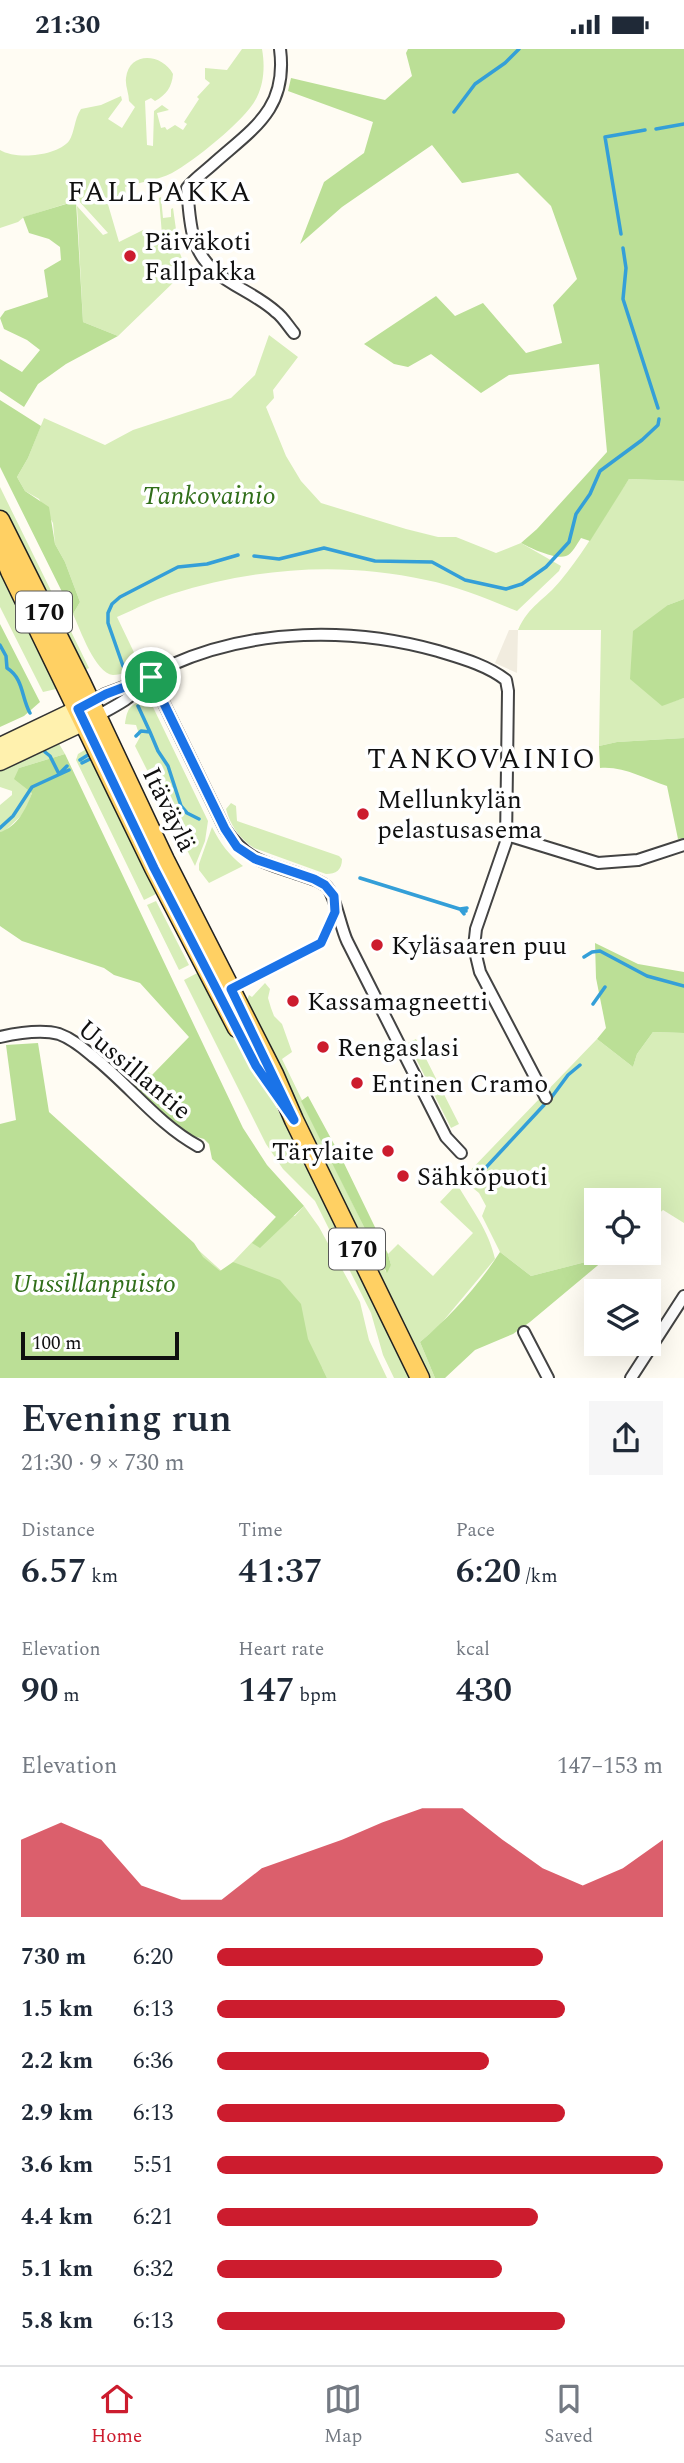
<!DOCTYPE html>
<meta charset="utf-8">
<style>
body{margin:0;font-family:Spectral,serif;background:#f6f6f7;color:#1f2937;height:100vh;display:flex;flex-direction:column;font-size:26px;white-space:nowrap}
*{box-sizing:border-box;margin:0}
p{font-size:23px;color:#747a83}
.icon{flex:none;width:38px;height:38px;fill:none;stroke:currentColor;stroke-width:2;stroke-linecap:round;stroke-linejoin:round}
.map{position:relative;height:1329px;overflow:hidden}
.side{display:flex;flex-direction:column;background:#fff;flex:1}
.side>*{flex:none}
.buttons{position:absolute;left:584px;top:1139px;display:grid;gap:14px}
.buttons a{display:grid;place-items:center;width:77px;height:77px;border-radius:0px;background:#fff;box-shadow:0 7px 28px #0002;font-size:35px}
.scale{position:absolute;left:21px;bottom:18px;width:158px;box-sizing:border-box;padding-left:7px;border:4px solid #101010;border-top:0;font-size:19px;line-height:24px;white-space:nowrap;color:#101010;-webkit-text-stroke:5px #fff;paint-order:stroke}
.pin{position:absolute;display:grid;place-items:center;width:60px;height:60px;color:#fff;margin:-30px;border:4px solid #fff;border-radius:50%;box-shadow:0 2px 7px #0007}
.round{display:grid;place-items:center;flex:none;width:74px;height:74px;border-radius:0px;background:#f6f6f7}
.summary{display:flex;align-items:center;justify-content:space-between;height:119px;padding:0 21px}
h1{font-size:38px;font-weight:600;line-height:52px}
.metrics{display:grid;grid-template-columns:repeat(3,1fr);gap:10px;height:119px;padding:7px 21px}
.metrics div{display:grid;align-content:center}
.metrics b{font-size:35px;font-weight:600}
.metrics small{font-size:19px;font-weight:400}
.metrics p{font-size:19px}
.chart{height:196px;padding:14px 21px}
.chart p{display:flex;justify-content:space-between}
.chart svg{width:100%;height:126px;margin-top:7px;fill:#cc1c2e;opacity:.7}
ul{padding:0 21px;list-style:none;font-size:23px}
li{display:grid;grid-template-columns:112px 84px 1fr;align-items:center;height:52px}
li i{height:18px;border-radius:9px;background:#cc1c2e}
.status{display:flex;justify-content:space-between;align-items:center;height:49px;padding:0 35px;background:#fff;direction:ltr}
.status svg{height:19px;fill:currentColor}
.tab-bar{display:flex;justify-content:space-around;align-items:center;height:98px;border-top:2px solid #e0e1e3;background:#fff;font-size:19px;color:#747a83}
.tab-bar a{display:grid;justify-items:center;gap:4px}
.tab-bar .selected{color:#cc1c2e}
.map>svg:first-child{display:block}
.green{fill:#d7edb8}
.forest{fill:#bbdf96}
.plaza{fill:#f1ecdf}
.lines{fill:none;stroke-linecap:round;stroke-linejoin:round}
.stream{stroke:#349fd8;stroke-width:3.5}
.service-casing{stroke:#434343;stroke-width:9}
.minor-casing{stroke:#434343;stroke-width:14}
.secondary-casing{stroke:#323232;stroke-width:19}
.primary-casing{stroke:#212121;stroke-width:21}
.service{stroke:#fff;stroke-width:5}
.minor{stroke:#fff;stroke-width:10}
.secondary{stroke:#fff1ae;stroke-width:16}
.primary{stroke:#ffd063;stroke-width:18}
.route-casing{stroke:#fff;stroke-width:14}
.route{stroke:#1a73e8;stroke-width:9}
.poi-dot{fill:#cc1c2e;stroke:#fff;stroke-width:2.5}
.labels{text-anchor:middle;stroke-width:7;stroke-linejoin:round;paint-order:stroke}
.shield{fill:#fff;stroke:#585858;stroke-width:2}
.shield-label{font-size:24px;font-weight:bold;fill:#101010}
.poi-label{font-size:26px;fill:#101010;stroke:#fff;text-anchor:start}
.park-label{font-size:26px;font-style:italic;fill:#306e1a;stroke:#fff}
.street-label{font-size:26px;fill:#101010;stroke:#fff}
.neighbourhood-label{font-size:28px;letter-spacing:2px;fill:#101010;stroke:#fff}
</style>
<div class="status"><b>21:30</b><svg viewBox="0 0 49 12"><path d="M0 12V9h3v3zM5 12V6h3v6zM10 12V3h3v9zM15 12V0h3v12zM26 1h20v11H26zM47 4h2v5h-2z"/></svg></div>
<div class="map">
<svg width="684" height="1329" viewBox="0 0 684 1329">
<rect width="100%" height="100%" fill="#fffcf3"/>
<path class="green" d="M242 0H262C265 16 264 34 257 48 247 70 194 112 172 124 158 131 140 133 125 138L126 146 107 152 119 193 143 181 162 186 159 149 161 148 163 169 171 168V160L173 159 179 202 183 212 172 222 178 229 118 287 83 273 77 157 103 186 108 184 78 151 24 168 18 173 0 179V101C16 111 57 107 69 92 75 83 74 70 81 60L101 56 121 47 122 51 108 70 122 79 135 58 129 52C129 44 125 37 126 29 129 2 162 4 173 25 172 38 166 46 155 52L151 49 145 52 147 96 153 97 154 62 162 56 169 61 157 64 161 79 165 78 167 81 175 76 183 81 187 75 184 73 199 50 197 48 210 34 205 30V19L227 21Z
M269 286 298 308 273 341 274 349 266 358 286 407 301 432 321 454 406 480 438 488H456L496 504 521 494 561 517 559 522 517 562C487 550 457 537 426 531 341 512 254 519 172 545 153 551 135 560 117 568L141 618C132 621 121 626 113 626 95 624 80 580 73 565L80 553 65 513 55 495 53 474 39 450 25 442 17 428 28 409 44 369 105 396 133 381 231 349 255 326Z
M629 430 684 432V550L668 556 662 656 684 649V689L617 693 599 697 601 581H518C529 556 545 551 561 531 587 500 606 463 629 430Z
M0 438 89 619 83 622 0 460Z
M0 511 55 632 56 640 43 643 0 558Z
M142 652 152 656 208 772 205 792 195 817 135 697 140 688 136 676 125 675C127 661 129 656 142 652Z
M58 693 65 705 19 719 32 744 25 763 5 782 0 783V756L12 746V742L0 738V719Z
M88 699 158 844 144 851 76 711 78 705Z
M231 754 236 757 237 772 339 807 342 810C342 821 336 825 326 825L254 799C240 790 230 776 226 760Z
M212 778C220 794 229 806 243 817L209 834 199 821V815Z
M156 852 189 916 179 921 147 856Z
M203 921 322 1144 410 1329H394L383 1306 371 1264 315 1152 283 1120 266 1095 184 931Z
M265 934 270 940 268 949 271 959 274 967 282 975 292 1003 282 1010 386 1223 391 1216 388 1205 398 1195 433 1227 473 1184 440 1153 457 1135C471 1159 489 1182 495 1210L439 1277 420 1293 435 1329H428L250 963 247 951 249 946 252 948Z
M653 983 684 984V1174L663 1161 649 1173V1152H597V1204H613L609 1207 531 1227 500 1203 482 1167 486 1157 479 1144 468 1135 465 1127 597 990 633 1018 637 1005Z
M416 990 459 1075 451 1079 408 994Z
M47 1064 226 1226 266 1281 233 1213 276 1168 295 1167 304 1157 319 1178 360 1253 369 1291 387 1329H327L322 1319 291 1329H0Z"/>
<path class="forest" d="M408 0H684V432L629 430 590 492 581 489C577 495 572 505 566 507 556 511 530 499 521 494L537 480 607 403 599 315 509 326 481 344 431 305 408 318 394 315 364 295 436 247 455 267 483 254 526 304 562 294 553 256 577 230 551 157 518 124 462 134 432 96 342 158 300 195 324 133 364 104 373 73 288 42 291 29 385 51 412 27 406 4Z
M76 152 83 273 118 287 66 315 38 335 24 358 0 342V310L22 323 40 301 27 291 4 280 0 269 5 262 48 248 44 221 61 211 60 198 49 190 29 184 23 168Z
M0 351 41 377 28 409 17 428 25 442 49 458 55 495 65 513 80 553 73 565 0 418Z
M684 550V649L662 657 630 630 633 582 668 556Z
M0 575 40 653 24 667 0 678Z
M684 689V789L678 790 667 737C644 730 625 717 600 719L599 697 617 693Z
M65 705 243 1079 267 1116 304 1157 260 1199 252 1194 276 1168 212 1110 209 1095 204 1090 186 1085 108 1014 119 1002 152 1026 189 988 140 934 114 926 104 919 22 892 0 877V783C17 778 26 760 32 744L14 730 19 719Z
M595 894 638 915 684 923V984L653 983 637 1005 633 1018 597 990 606 979 596 929Z
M38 994 49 1063 194 1194 203 1208 220 1222 233 1213 280 1231 301 1255 308 1290 327 1329H0V1075L16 1071 6 996Z
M308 1047 341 1108 388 1205 391 1216 387 1224 301 1052Z
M500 1203 531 1227 609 1207 530 1273 513 1285 475 1301 445 1329H435L420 1293C450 1268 479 1236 500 1203Z"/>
<path class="plaza" d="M509 581H518L517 624 495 614Z"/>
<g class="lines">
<path class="stream" d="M454 63 475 35 505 14 519 0
M656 80 684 75
M621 185 605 88 645 81
M623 199 626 219 623 250 658 359
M254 507 279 510 324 499 375 512 432 513 465 531 506 540 522 535 546 518 569 493 576 465 590 445 600 422 642 391 658 376 659 370
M0 596 6 607 7 619C24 630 21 648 30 664
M123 617 108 574V564L112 555 120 548 178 518 207 515 238 506
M138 657 150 683
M136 687 141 682 150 683 158 702 168 717 181 757 187 764 199 770
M45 703 50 707 59 725 67 717
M80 711 88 706
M82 714 90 710
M0 779 13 767 32 738 69 721
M360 829 466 862
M464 865 460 860 467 859
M584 908 592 903 600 902 647 927 684 937
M593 955 605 938
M551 1049 568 1026 580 1016
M479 1126 544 1056"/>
<g class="service-casing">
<path id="service" d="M233 939 321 894 336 863"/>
</g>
<g class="minor-casing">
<path id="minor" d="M280 0C288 61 252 80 212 116 203 124 194 130 187 139 189 157 189 176 195 193 208 232 249 238 276 263 283 268 288 277 294 284
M151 628 225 780C248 813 265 813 301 826 309 829 319 831 326 837 335 845 340 877 347 892L446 1088 461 1104
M90 654 105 645 145 630
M97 667C106 662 116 657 125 651 141 640 153 624 171 616 254 579 352 578 438 602 461 609 487 616 506 631L508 642 506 793 476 880 474 898 480 923 546 1049
M507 786 598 814 638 811 684 796
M0 988C18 984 41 980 59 985 73 990 84 1000 95 1009 130 1037 159 1076 198 1097
M524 1283 548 1329
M631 1329 684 1247"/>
</g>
<g class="secondary-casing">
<path id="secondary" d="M0 697 88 655
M0 713 93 669"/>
</g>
<g class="primary-casing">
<path id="primary" d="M0 471 82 635 165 811 274 1025 294 1071 420 1329
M0 497 10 522 154 819 237 979"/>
</g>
<use href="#service" class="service"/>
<use href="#minor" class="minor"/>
<use href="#secondary" class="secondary"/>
<use href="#primary" class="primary"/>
</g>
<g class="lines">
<g class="route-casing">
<path id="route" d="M151 628 225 780 237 798 255 810 314 830 325 836 334 847 335 863 321 894 231 940 294 1071 256 1017 154 819 78 660 106 645Z"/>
</g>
<use href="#route" class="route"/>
</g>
<g class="poi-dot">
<circle cx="130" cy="207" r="7"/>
<circle cx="363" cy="765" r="7"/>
<circle cx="377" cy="896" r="7"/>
<circle cx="293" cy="952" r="7"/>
<circle cx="323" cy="998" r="7"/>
<circle cx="357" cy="1034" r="7"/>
<circle cx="388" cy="1102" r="7"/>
<circle cx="403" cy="1127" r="7"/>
</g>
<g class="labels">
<g class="shield">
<rect x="16" y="542.5" width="56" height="41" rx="5"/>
<rect x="329" y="1179.5" width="56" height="41" rx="5"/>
</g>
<g class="shield-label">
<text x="44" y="571">170</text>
<text x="357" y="1208">170</text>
</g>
<g class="poi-label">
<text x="144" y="201">Päiväkoti<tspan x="144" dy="30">Fallpakka</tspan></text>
<text x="377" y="759">Mellunkylän<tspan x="377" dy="30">pelastusasema</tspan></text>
<text x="391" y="905">Kyläsaaren puu</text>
<text x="307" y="961">Kassamagneetti</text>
<text x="337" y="1007">Rengaslasi</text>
<text x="371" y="1043">Entinen Cramo</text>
<text x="374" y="1111" text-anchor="end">Tärylaite</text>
<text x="417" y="1136">Sähköpuoti</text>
</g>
<g class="park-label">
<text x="209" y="455">Tankovainio</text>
<text x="94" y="1243">Uussillanpuisto</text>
</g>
<g class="street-label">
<text transform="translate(170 760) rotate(64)" y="9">Itäväylä</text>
<text transform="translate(135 1020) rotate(40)" y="9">Uussillantie</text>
</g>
<g class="neighbourhood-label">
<text x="160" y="152">FALLPAKKA</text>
<text x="482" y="719">TANKOVAINIO</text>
</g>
</g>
</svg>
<div class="buttons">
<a><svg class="icon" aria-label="locate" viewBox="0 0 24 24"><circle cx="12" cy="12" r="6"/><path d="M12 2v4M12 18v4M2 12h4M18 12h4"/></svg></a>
<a><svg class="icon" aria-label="layers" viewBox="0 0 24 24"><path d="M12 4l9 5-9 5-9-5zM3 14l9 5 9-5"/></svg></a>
</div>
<div class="scale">100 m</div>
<div class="pin" style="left:151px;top:628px;background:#1e9e55"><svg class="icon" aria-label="arrive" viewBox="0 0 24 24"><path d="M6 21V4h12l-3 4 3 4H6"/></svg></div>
</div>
<section class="side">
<div class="summary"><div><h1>Evening run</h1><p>21:30 · 9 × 730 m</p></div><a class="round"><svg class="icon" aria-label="share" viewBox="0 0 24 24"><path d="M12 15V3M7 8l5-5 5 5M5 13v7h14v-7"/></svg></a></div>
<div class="metrics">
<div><p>Distance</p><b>6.57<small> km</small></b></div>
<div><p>Time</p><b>41:37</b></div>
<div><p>Pace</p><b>6:20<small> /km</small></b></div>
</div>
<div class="metrics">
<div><p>Elevation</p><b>90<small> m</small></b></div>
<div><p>Heart rate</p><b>147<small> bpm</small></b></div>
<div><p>kcal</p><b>430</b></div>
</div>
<div class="chart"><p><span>Elevation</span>147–153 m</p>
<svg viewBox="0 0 160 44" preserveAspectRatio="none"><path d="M0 44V17L10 11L20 17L30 33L40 38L50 38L60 27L70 22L80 17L90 11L100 6L110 6L120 17L130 27L140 33L150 27L160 17V44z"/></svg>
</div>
<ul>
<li><b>730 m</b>6:20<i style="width:73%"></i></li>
<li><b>1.5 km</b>6:13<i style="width:78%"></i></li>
<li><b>2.2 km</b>6:36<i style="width:61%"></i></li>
<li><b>2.9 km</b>6:13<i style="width:78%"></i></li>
<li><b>3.6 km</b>5:51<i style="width:100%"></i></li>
<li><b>4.4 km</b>6:21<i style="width:72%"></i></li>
<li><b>5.1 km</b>6:32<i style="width:64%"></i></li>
<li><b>5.8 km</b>6:13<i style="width:78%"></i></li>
</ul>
</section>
<nav class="tab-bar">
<a class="selected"><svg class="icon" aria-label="home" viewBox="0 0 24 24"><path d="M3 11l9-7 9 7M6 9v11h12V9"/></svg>Home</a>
<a><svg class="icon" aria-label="map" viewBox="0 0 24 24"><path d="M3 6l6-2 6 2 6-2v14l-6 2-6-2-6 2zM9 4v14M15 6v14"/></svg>Map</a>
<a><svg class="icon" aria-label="saved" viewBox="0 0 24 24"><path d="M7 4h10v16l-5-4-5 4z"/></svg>Saved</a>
</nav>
